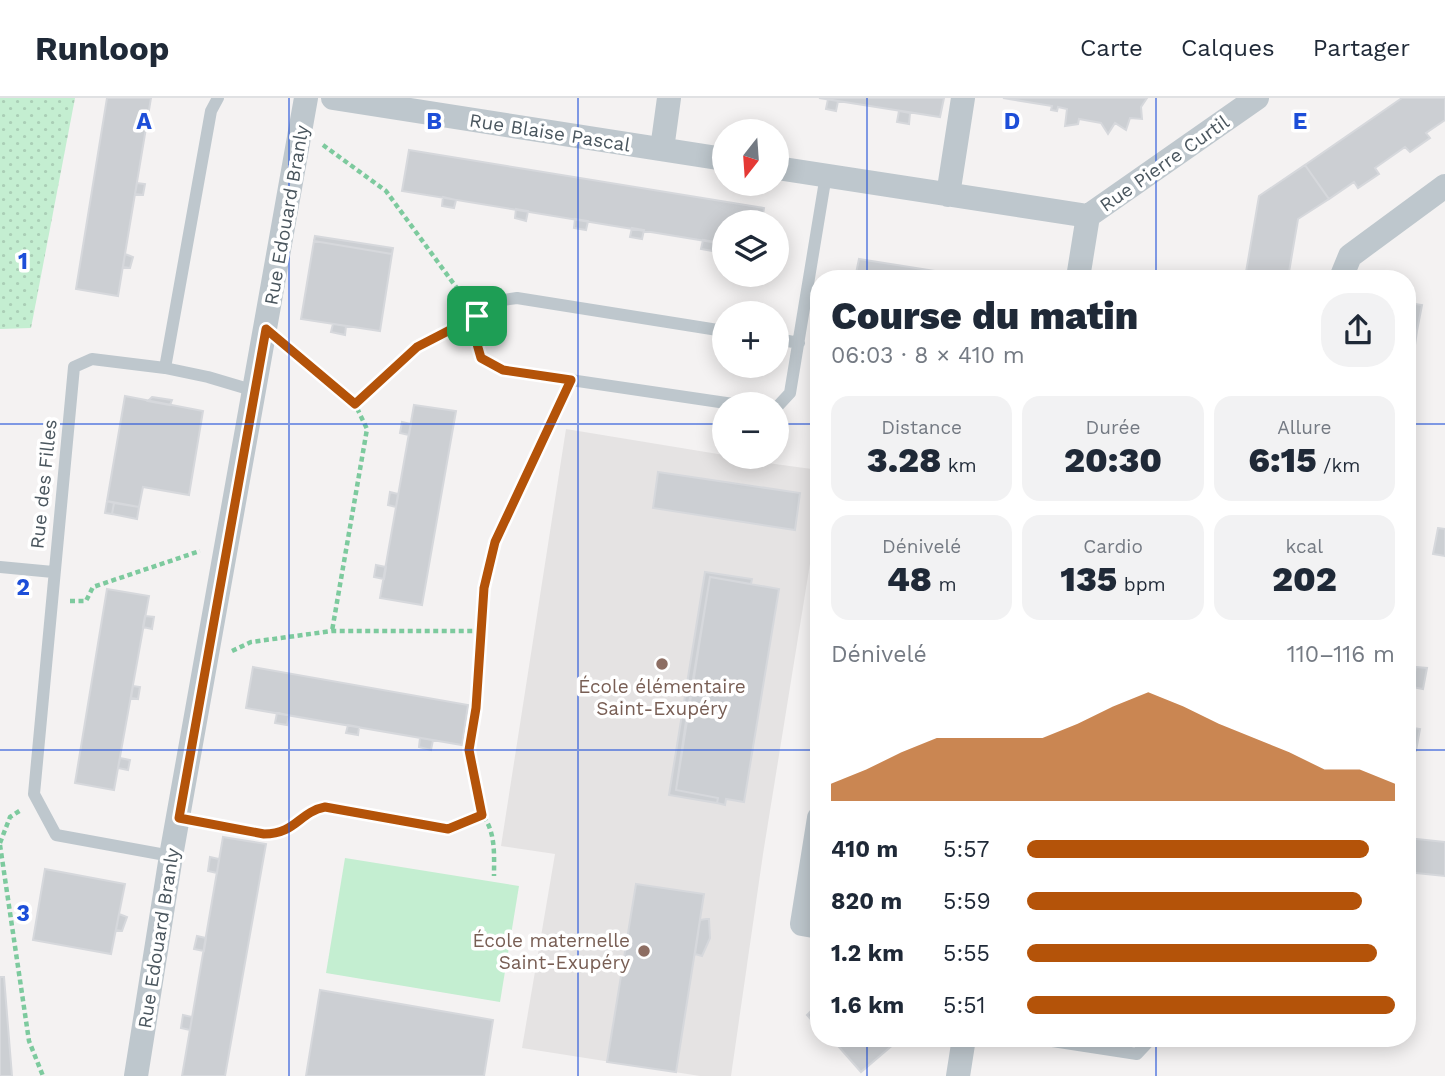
<!DOCTYPE html>
<html lang="fr">
<meta charset="utf-8">
<style>
body{margin:0;font-family:"Work Sans",sans-serif;background:#f2f2f3;color:#1f2937;height:100vh;display:flex;flex-direction:column;font-size:26px;white-space:nowrap}
*{box-sizing:border-box;margin:0}
p{font-size:23px;color:#747a83}
.icon{flex:none;width:38px;height:38px;fill:none;stroke:currentColor;stroke-width:2;stroke-linecap:round;stroke-linejoin:round}
.map{position:relative;flex:1;overflow:hidden}
.sheet{position:absolute;left:810px;top:172px;width:606px;height:777px;display:flex;flex-direction:column;background:#fff;border-radius:28px;box-shadow:0 4px 18px #0003}
.sheet>*{flex:none}
.needle{width:46px;rotate:197deg}
.fabs{position:absolute;left:712px;top:21px;display:grid;gap:14px}
.fabs a{display:grid;place-items:center;width:77px;height:77px;border-radius:50%;background:#fff;box-shadow:0 4px 18px #0003;font-size:35px}
.pin{position:absolute;display:grid;place-items:center;width:60px;height:60px;color:#fff;margin:-30px;border-radius:14px;box-shadow:0 4px 10px #0006}
.round{display:grid;place-items:center;flex:none;width:74px;height:74px;border-radius:28px;background:#f2f2f3}
.headline{display:flex;align-items:center;justify-content:space-between;height:119px;padding:0 21px}
h1{font-size:38px;font-weight:800;line-height:52px}
.stats{display:grid;grid-template-columns:repeat(3,1fr);gap:10px;height:119px;padding:7px 21px}
.stats div{display:grid;align-content:center;border-radius:18px;background:#f2f2f3;text-align:center}
.stats b{font-size:35px;font-weight:800}
.stats small{font-size:19px;font-weight:400}
.stats p{font-size:19px}
.chart{height:196px;padding:14px 21px}
.chart p{display:flex;justify-content:space-between}
.chart svg{width:100%;height:126px;margin-top:7px;fill:#b45309;opacity:.7}
ul{padding:0 21px;list-style:none;font-size:23px}
li{display:grid;grid-template-columns:112px 84px 1fr;align-items:center;height:52px}
li i{height:18px;border-radius:9px;background:#b45309}
header{display:flex;align-items:center;gap:42px;box-sizing:border-box;height:98px;padding:0 35px;background:#fff;border-bottom:2px solid #e0e1e3}
header strong{font-size:33px}
nav{display:flex;gap:38px;margin-inline-start:auto;font-size:24px}
.map>svg:first-child{display:block}
.education{fill:#e5e3e3}
.grass{fill:#c4eed1}
.park{fill:url(#park-dots)}
.building{fill:#cccfd3;stroke:#d6d8dc;stroke-width:2}
.lines{fill:none;stroke-linecap:round;stroke-linejoin:round}
.path{stroke:#7dca9e;stroke-width:4.5;stroke-dasharray:5 3.5;stroke-linecap:butt}
.lane{stroke:#bec7cd;stroke-width:12}
.street{stroke:#bec7cd;stroke-width:24}
.route-casing{stroke:#fff;stroke-width:14}
.route{stroke:#b45309;stroke-width:9}
.grid{fill:none;stroke:#1d4ed8;stroke-width:2;stroke-opacity:0.55}
.education-dot{fill:#8d6e63;stroke:#fff;stroke-width:2.5}
.labels{text-anchor:middle;stroke-width:7;stroke-linejoin:round;paint-order:stroke}
.street-label{font-size:19px;fill:#4a565e;stroke:#fff}
.education-label{font-size:19px;fill:#785e54;stroke:#fff}
.grid-label{font-size:23px;text-anchor:middle;font-weight:bold;fill:#1d4ed8;stroke:#fff;stroke-width:7;stroke-linejoin:round;paint-order:stroke}
</style>
<header>
<strong>Runloop</strong>
<nav><a>Carte</a><a>Calques</a><a>Partager</a></nav>
</header>
<div class="map">
<svg width="1445" height="978" viewBox="0 0 1445 978">
<defs>
<pattern id="park-dots" width="8" height="8" patternUnits="userSpaceOnUse" patternTransform="scale(1.75)"><rect width="8" height="8" fill="#c4eed1"/><path d="M2 2h.1M6 6h.1" fill="none" stroke="#aaceb6" stroke-width="1.8" stroke-linecap="round"/></pattern>
</defs>
<rect width="100%" height="100%" fill="#f4f2f2"/>
<path class="education" d="M566 331 724 357V359L819 372V410L763 756 731 978H700L522 950 555 756 501 748Z"/>
<path class="grass" d="M345 760 519 788 500 904 326 875Z"/>
<path class="park" d="M0 0H75L31 230 0 231Z"/>
<path class="building" d="M107 0H151L118 198 76 191Z
M819 0H944L940 19Z
M1003 0H1147L1141 9 1142 21 1130 20 1126 32 1115 25 1108 36 1101 25 1079 21 1078 26 1065 28 1067 11 1058 9 1057 13 1051 12 1052 8Z
M1402 0H1445V22L1426 35 1430 40 1410 54 1405 49 1375 70 1379 76 1358 90 1354 84 1329 101 1305 67Z
M828 1 838 3 836 13 826 11Z
M899 13 910 15 909 26 897 24Z
M409 52 764 110 762 124H724V146L402 93Z
M1305 67 1329 101 1298 121 1288 180H1245L1259 98Z
M137 85 145 86 143 97 135 96Z
M443 99 456 102 454 110 442 108Z
M516 111 528 113 526 123 515 120Z
M575 121 588 123 586 132 574 130Z
M632 130 644 132 642 141 630 139Z
M315 138 393 150 392 156 314 143Z
M703 142 716 144 713 153 701 151Z
M314 143 392 156 380 233 301 221Z
M125 156 133 159 130 170 123 169Z
M859 161 960 177 982 180H855Z
M1409 205 1422 207 1417 233 1407 232Z
M333 226 346 228 345 237 331 234Z
M1407 232 1417 233 1413 261 1407 260Z
M125 298 203 313 189 397 143 389 139 409 107 403Z
M152 299 172 302 170 307 148 303Z
M414 307 456 313 422 507 380 500Z
M402 324 411 326 409 337 400 335Z
M658 374 800 395 795 432 653 410Z
M390 394 398 396 396 409 388 407Z
M107 403 114 405 112 416 105 415Z
M114 405 139 409 137 421 112 416Z
M1438 430 1445 431V458L1433 456Z
M376 467 386 469 384 481 374 479Z
M705 474 752 481 751 486 710 479 686 623 676 692 718 700 717 705 669 697Z
M710 479 779 491 744 704 726 701 725 707 717 705 718 700 676 692Z
M107 491 149 498 114 692 75 685Z
M145 518 154 519 152 531 143 529Z
M253 569 468 607 462 647 246 610Z
M1416 569 1427 570 1423 591 1412 589Z
M133 588 140 589 138 601 131 600Z
M277 615 289 617 287 627 275 625Z
M348 627 359 629 358 637 346 635Z
M1407 629 1420 631 1416 653 1407 652Z
M420 640 433 642 431 652 419 649Z
M120 660 130 662 128 672 118 670Z
M1407 708 1414 709 1410 740H1407Z
M223 739 266 746 225 978H182Z
M1407 740 1445 744V778L1407 774Z
M210 759 219 761 217 775 208 773Z
M45 771 125 786 111 856 33 842Z
M636 786 704 796 676 974 607 964Z
M119 816 127 819 122 833 116 832Z
M706 821H709L710 840 702 858 695 856 700 822Z
M197 838 206 840 204 853 194 851Z
M0 879H4L12 978H0Z
M320 892 493 922 484 978H306Z
M813 911 819 914V926L817 923 814 925 807 917Z
M183 917 192 919 190 932 181 930Z
M831 940H901L861 974Z"/>
<g class="lines">
<path class="path" d="M323 47 386 93 467 204
M287 249 355 306 367 331 332 533
M355 306 417 249 457 229
M70 503H86L93 489 200 453
M232 553 251 544 332 533H481
M482 717 469 652 476 610 484 490 495 445 563 299
M200 724C221 728 264 741 283 734 299 728 308 712 325 709L448 731 482 717C496 733 494 757 494 778
M0 745 10 719 21 712
M0 747 29 943 43 978"/>
<path class="lane" d="M724 233 517 200 496 203 477 218 475 239 481 260 503 272 733 306
M777 241 799 245
M165 270 211 13 218 0
M777 309 790 295 826 77
M0 469 53 474
M171 758 56 737 34 696 74 269 92 261 165 270 208 279 255 293
M1033 940 1137 956 1152 940"/>
<path class="street" d="M333 0 724 61
M662 51 669 0
M777 70 1088 118
M948 97 963 0
M1078 180 1088 118 1257 0
M1341 180 1350 158 1445 88
M819 720 802 826 819 829
M136 978 171 758 306 0
M958 978 964 940"/>
</g>
<g class="lines">
<g class="route-casing">
<path id="route" d="M477 218 475 239 481 260 503 272 571 282 495 444 484 490 476 610 469 652 482 717 448 731 325 709C299 714 296 736 264 736L179 720 266 231 355 306 417 249Z"/>
</g>
<use href="#route" class="route"/>
</g>
<path class="grid" d="M289 0V978M578 0V978M867 0V180M1156 0V180M0 326H724M777 326H819M1407 326H1445M0 652H819M1407 652H1445M867 940V978M1156 940V978"/>
<g class="education-dot">
<circle cx="662" cy="566" r="7"/>
<circle cx="644" cy="853" r="7"/>
</g>
<g class="labels">
<g class="street-label">
<text transform="translate(550 34) rotate(9)" y="7">Rue Blaise Pascal</text>
<text transform="translate(1164 65) rotate(-35)" y="7">Rue Pierre Curtil</text>
<text transform="translate(286 117) rotate(-80)" y="7">Rue Edouard Branly</text>
<text transform="translate(43 386) rotate(-84)" y="7">Rue des Filles</text>
<text transform="translate(158 840) rotate(-81)" y="7">Rue Edouard Branly</text>
</g>
<g class="education-label">
<text x="662" y="595">École élémentaire<tspan x="662" dy="22">Saint-Exupéry</tspan></text>
<text x="630" y="849" text-anchor="end">École maternelle<tspan x="630" dy="22">Saint-Exupéry</tspan></text>
</g>
</g>
<g class="grid-label">
<text x="144" y="31">A</text>
<text x="434" y="31">B</text>
<text x="1012" y="31">D</text>
<text x="1300" y="31">E</text>
<text x="23" y="171">1</text>
<text x="23" y="497">2</text>
<text x="23" y="823">3</text>
</g>
</svg>
<div class="fabs">
<a><svg class="needle" viewBox="-14 -14 28 28"><path d="M0-13l5 13h-10z" fill="#e53935"/><path d="M0 13l5-13h-10z" fill="#747a83"/></svg></a>
<a><svg class="icon" aria-label="layers" viewBox="0 0 24 24"><path d="M12 4l9 5-9 5-9-5zM3 14l9 5 9-5"/></svg></a>
<a>+</a>
<a>−</a>
</div>
<div class="pin" style="left:477px;top:218px;background:#1e9e55"><svg class="icon" aria-label="arrive" viewBox="0 0 24 24"><path d="M6 21V4h12l-3 4 3 4H6"/></svg></div>
<section class="sheet">
<div class="headline"><div><h1>Course du matin</h1><p>06:03 · 8 × 410 m</p></div><a class="round"><svg class="icon" aria-label="share" viewBox="0 0 24 24"><path d="M12 15V3M7 8l5-5 5 5M5 13v7h14v-7"/></svg></a></div>
<div class="stats">
<div><p>Distance</p><b>3.28<small> km</small></b></div>
<div><p>Durée</p><b>20:30</b></div>
<div><p>Allure</p><b>6:15<small> /km</small></b></div>
</div>
<div class="stats">
<div><p>Dénivelé</p><b>48<small> m</small></b></div>
<div><p>Cardio</p><b>135<small> bpm</small></b></div>
<div><p>kcal</p><b>202</b></div>
</div>
<div class="chart"><p><span>Dénivelé</span>110–116 m</p>
<svg viewBox="0 0 160 44" preserveAspectRatio="none"><path d="M0 44V38L10 33L20 27L30 22L40 22L50 22L60 22L70 17L80 11L90 6L100 11L110 17L120 22L130 27L140 33L150 33L160 38V44z"/></svg>
</div>
<ul>
<li><b>410 m</b>5:57<i style="width:93%"></i></li>
<li><b>820 m</b>5:59<i style="width:91%"></i></li>
<li><b>1.2 km</b>5:55<i style="width:95%"></i></li>
<li><b>1.6 km</b>5:51<i style="width:100%"></i></li>
</ul>
</section>
</div>
